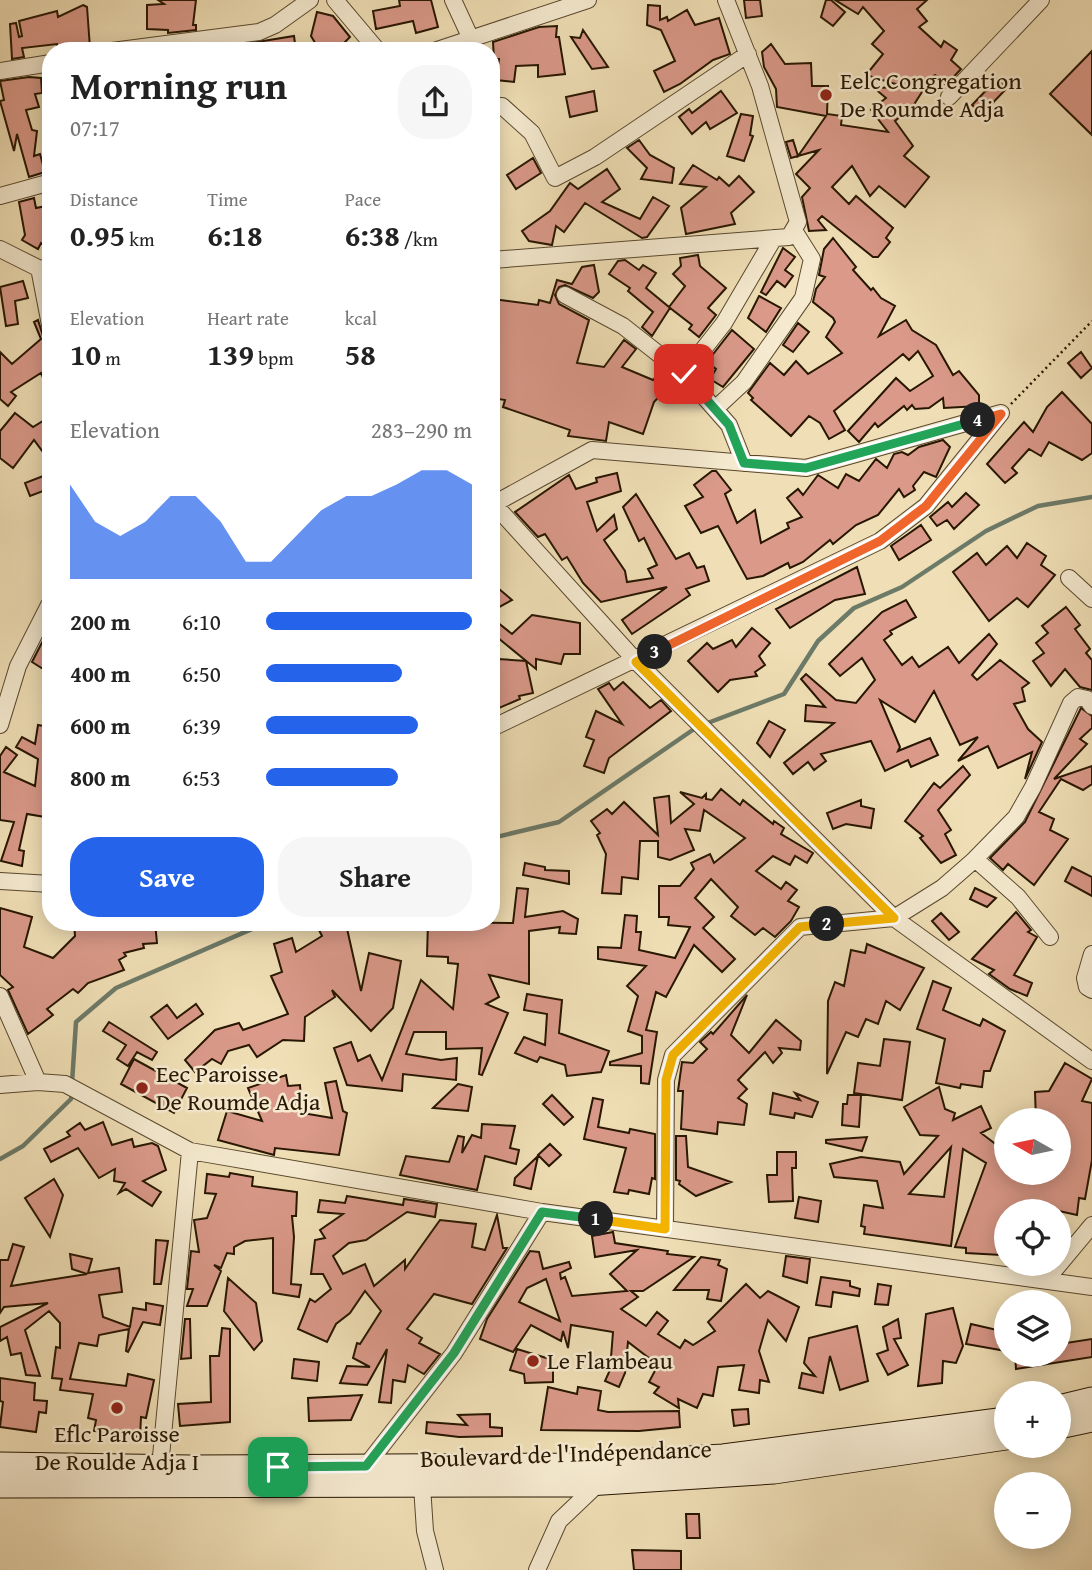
<!DOCTYPE html>
<meta charset="utf-8">
<style>
body{margin:0;font-family:"Gentium Book Plus",serif;background:#f6f6f6;color:#222;height:100vh;display:flex;flex-direction:column;font-size:26px;white-space:nowrap}
*{box-sizing:border-box;margin:0}
p{font-size:23px;color:#767676}
.icon{flex:none;width:38px;height:38px;fill:none;stroke:currentColor;stroke-width:2;stroke-linecap:round;stroke-linejoin:round}
.map{position:relative;flex:1;overflow:hidden}
.drawer{position:absolute;left:42px;top:42px;width:458px;height:889px;display:flex;flex-direction:column;background:#fff;border-radius:28px;box-shadow:0 4px 18px #0003}
.drawer>*{flex:none}
.needle{width:46px;rotate:279deg}
.controls{position:absolute;left:994px;top:1108px;display:grid;gap:14px}
.controls a{display:grid;place-items:center;width:77px;height:77px;border-radius:50%;background:#fff;box-shadow:0 4px 18px #0003;font-size:35px}
.pin{position:absolute;display:grid;place-items:center;width:60px;height:60px;color:#fff;margin:-30px;border-radius:14px;box-shadow:0 4px 10px #0006}
.km{position:absolute;width:35px;height:35px;margin:-18px;border-radius:50%;background:#222;color:#fff;font-size:19px;line-height:35px;text-align:center}
.round{display:grid;place-items:center;flex:none;width:74px;height:74px;border-radius:28px;background:#f6f6f6}
.summary{display:flex;align-items:center;justify-content:space-between;height:119px;padding:0 28px}
h1{font-size:38px;font-weight:700;line-height:52px}
.figures{display:grid;grid-template-columns:repeat(3,1fr);gap:10px;height:119px;padding:7px 28px}
.figures div{display:grid;align-content:center}
.figures b{font-size:30px;font-weight:700}
.figures small{font-size:19px;font-weight:400}
.figures p{font-size:19px}
.chart{height:196px;padding:14px 28px}
.chart p{display:flex;justify-content:space-between}
.chart svg{width:100%;height:126px;margin-top:7px;fill:#2563eb;opacity:.7}
.action{display:flex;gap:14px;margin-top:auto;padding:14px 28px}
.action a{flex:1;height:80px;border-radius:28px;background:#2563eb;color:#fff;font-size:28px;font-weight:700;line-height:80px;text-align:center}
.action a+a{background:#f6f6f6;color:#222}
ul{padding:0 28px;list-style:none;font-size:23px}
li{display:grid;grid-template-columns:112px 84px 1fr;align-items:center;height:52px}
li i{height:18px;border-radius:9px;background:#2563eb}
.map>svg:first-child{display:block}
.lines{fill:none;stroke-linecap:round;stroke-linejoin:round}
.stream{stroke:#6c7a68;stroke-width:4.5}
.building{fill:#da9989;stroke:#271601;stroke-width:2;fill-rule:evenodd}
.minor-casing{stroke:#59482e;stroke-width:18}
.secondary-casing{stroke:#271601;stroke-width:25}
.path{stroke:#271601;stroke-width:2.5;stroke-dasharray:2 3.5;stroke-linecap:butt}
.minor{stroke:#f5ead0;stroke-width:16}
.secondary{stroke:#f5ead0;stroke-width:23}
.split-1-casing{stroke:#fff;stroke-width:14}
.split-2-casing{stroke:#fff;stroke-width:14}
.split-3-casing{stroke:#fff;stroke-width:14}
.split-4-casing{stroke:#fff;stroke-width:14}
.split-5-casing{stroke:#fff;stroke-width:14}
.split-1{stroke:#22a559;stroke-width:9}
.split-2{stroke:#f5b400;stroke-width:9}
.split-3{stroke:#f5b400;stroke-width:9}
.split-4{stroke:#f0652b;stroke-width:9}
.split-5{stroke:#22a559;stroke-width:9}
.poi-dot{fill:#8f2418;stroke:#f5ead0;stroke-width:2.5}
.labels{text-anchor:middle;stroke-width:5;stroke-linejoin:round;paint-order:stroke}
.poi-label{font-size:24px;fill:#271601;stroke:#f5ead0;text-anchor:start}
.street-label{font-size:24px;fill:#271601;stroke:#f5ead0}
</style>
<div class="map">
<svg width="1092" height="1570" viewBox="0 0 1092 1570">
<rect width="100%" height="100%" fill="#f0dfb6"/>
<filter id="stains"><feTurbulence type="fractalNoise" baseFrequency=".00286" numOctaves="4"/><feColorMatrix values="0 0 0 0 .2 0 0 0 0 .09 0 0 0 0 .02 0 0 0 .5 -.17"/></filter>
<radialGradient id="worn" r=".72"><stop offset=".6" stop-color="#630" stop-opacity="0"/><stop offset="1" stop-color="#630" stop-opacity=".3"/></radialGradient>
<g class="lines">
<path class="stream" d="M705 724 784 694 818 641 854 608 902 587 986 531 1038 506 1092 497
M492 838 559 822 697 727
M72 1083 76 1022 116 988 268 922
M0 1159 23 1146 71 1099 72 1092"/>
</g>
<path class="building" d="M158 0H196L193 25H196V30L168 33V30L147 29V5L164 4Z
M399 0H431L438 27 416 33 413 21 376 29 373 11 400 6Z
M744 0H760L762 16 746 18Z
M826 0H831L845 12 833 26 821 17Z
M835 0H927L917 9 927 21 919 27 941 47 944 41 957 50 951 60 961 69 946 85 935 75 931 78 913 106 895 121 913 146 904 156 929 177 905 207 879 186 870 196 852 166 832 187 849 204 856 196 893 228 886 238 890 242 878 257H873L822 216 818 220 826 230 809 231 802 197 810 188 796 174 819 150 791 158 786 142 793 140 798 156 826 116 777 107 776 89 764 67 762 52 771 44 785 64 811 63 812 86H828L827 114 842 116 841 125 888 132 871 110 886 98 874 88 905 87 866 75 883 54 872 44 884 31 863 7 858 14Z
M83 5 87 7 90 48 58 51 57 44 22 48 24 57 12 59 10 24 16 23 19 37 22 36 19 21 57 11 58 17Z
M648 5 660 6V20L667 17 668 21 687 10 695 25 719 18 730 54 713 60 680 84 664 92 654 71 675 61 661 30 647 25Z
M317 12 333 16 350 37 345 42 353 51H320L311 36Z
M557 26 556 37H559L565 74 538 77V65L516 66 514 82 496 80 499 59H494L493 42 539 27Z
M583 30 608 67 592 69 571 37 580 38Z
M294 36 296 51H245L244 44Z
M1092 51V135L1050 94Z
M29 77 41 78 42 93 35 94 39 107 26 110 32 130 37 131 34 156 40 154 45 172 29 177 17 134 14 151 0 101 4 100 0 81Z
M997 79 1007 88 982 114 972 105Z
M594 91 597 111 570 117 566 97Z
M721 91 737 113 710 129 706 122 692 134 679 117 689 109 692 113Z
M741 114 753 116 750 135 753 136 744 161 727 156Z
M639 140 650 155 674 168 672 183 641 179 647 168 627 148Z
M533 158 541 173 516 189 507 175Z
M693 165 717 180 719 177 729 186 739 176 754 192 731 213 735 224 686 234 681 208 706 187 680 184Z
M607 169 620 189 602 202 640 219 653 197 669 206 647 237 642 238 585 203 564 232 556 226 552 245 529 241 522 231 550 211 570 183 578 189Z
M34 198 36 208 51 205V252L41 243 38 249 22 240 25 235 19 202Z
M833 238 856 267 853 270 871 290 873 288 881 298 895 306 879 336 906 320 912 330 936 345 953 375 959 371 979 395V406L944 408 943 398 929 408 915 409 912 405 907 410 904 406 878 427 875 423 859 442 848 431 896 378 910 391 933 376 918 351 909 360 903 354 834 411 845 430 829 439 820 423 809 416 791 436 751 400 753 398 748 393 770 363 784 375 796 361 808 374 842 353 826 337 835 322 833 318 813 302 816 289 825 277 819 275 824 249Z
M783 248 795 257 785 270 793 276 785 287 777 281 766 295 761 292Z
M698 255 700 266 726 288 708 308 716 315 699 337 689 329 692 325 670 308 652 336 642 327 653 312 628 291 630 288 609 274 618 261 625 260 639 270 643 265 656 273 646 288 669 307 685 286 673 274 681 266 680 258Z
M594 265 599 292 593 298 565 285 559 287 555 295 559 304 589 320 577 363 604 367 624 340 636 349 622 367 653 380 655 378 666 389 654 402 643 434 609 422 606 441 568 436 570 430 503 407 505 400 492 398V299L538 305 539 300 550 303 557 280 572 284 582 267Z
M23 281 28 298 15 301 18 324 6 326 0 287Z
M759 296 781 308 766 332 748 318Z
M38 320 43 336 51 340V395L41 373 11 392 16 396 8 406 0 399V352L12 364 41 339 34 322Z
M798 323 809 332 793 352 783 345Z
M732 330 754 349 723 387 710 379 716 369 707 362Z
M1081 352 1092 368 1081 378 1068 363Z
M1062 392 1092 424V453L1082 460 1049 442 1041 456 1029 449 1012 468 1017 473 1005 483 987 464 1024 422 1033 432 1047 407Z
M15 413 33 427 51 416V463L34 440 13 468 0 458V431Z
M943 440 950 447 936 477 924 472 913 486 915 490 904 497 899 489 878 515 856 525 833 544 830 540 803 562 790 568 788 563 763 576 747 579 718 526 701 533 685 506 703 497 694 485 712 471H716L731 490 725 494 737 523 755 510 761 543 789 528 787 523 802 517 787 498 798 489 803 495 818 475 838 488 846 474 859 481 876 459 887 468 894 454 902 452 908 455 919 447Z
M51 473V482L45 487 46 490 30 496 25 483Z
M617 473 621 491 587 502 597 531 614 515 617 529 604 540 625 571 627 582 653 578 648 569 657 565 644 538 639 541 623 507 636 494 676 559 689 553 697 568 704 566 709 581 686 589 690 595 632 634 622 620 667 587 601 602 583 583 567 557 562 560 545 534 538 537 515 512 569 475 576 489 597 482 596 478Z
M966 493 979 505 954 529 947 520 937 526 930 517 948 502 952 507Z
M921 525 931 540 899 560 891 546Z
M1027 543 1046 556 1041 565 1055 575 1028 607 1017 598 989 621 953 572 977 553 986 565 1007 546 1017 558Z
M857 567 865 594 835 600 790 628 776 609Z
M492 583 512 600 492 611Z
M906 600 916 617 890 631 892 634 884 640 902 665 912 657 919 667 948 647 959 663 989 634 997 644 972 675 977 680 1000 660 1029 683 1022 688 1025 701 1014 704 1028 729 1042 742 1025 779 1032 752 998 768 988 746 958 761 978 737 960 745 934 691 915 722 880 700 900 747 898 751 930 738 938 755 911 767 908 760 885 771 871 741 821 754 826 761 814 770 808 762 793 774 784 763 834 723 805 721 806 705 825 707 801 679 806 674 836 700 856 703 875 680 862 658 840 676 829 664 882 612Z
M1066 607 1080 625 1075 629 1090 649 1086 653 1092 660V690L1080 687 1065 669 1051 686 1033 661 1044 653 1036 643 1048 633 1042 626Z
M532 615 580 623V654H564L561 664 536 659V669L492 633V618L512 634Z
M51 625V674L32 662Z
M752 628 770 643 759 656 765 665 755 672 757 676 730 680 718 692 688 661 707 643 713 649 732 640 736 647Z
M498 659 526 661 533 693 519 696 520 699 492 711V683L496 687Z
M623 682 650 708 661 700 671 711 609 758 604 773 584 766 594 740 586 737 596 711 622 724 598 689 609 683 614 690Z
M1081 708 1092 716V728L1080 739 1087 744 1054 779 1092 766V784L1083 790 1061 779 1039 812 1054 819 1050 830 1068 839 1034 885 1008 864 1003 870 990 858 1025 822Z
M769 721 785 730 770 757 757 743Z
M38 725 50 727 51 818 27 814 19 850 24 851 22 866 1 861 14 822 0 820V756L6 747 17 755 4 772 35 786 38 759 16 747 22 737 35 744Z
M963 766 970 775 938 810 951 830 945 834 956 855 941 863 920 838 923 836 905 821 934 783 940 788Z
M721 789 740 805 743 800 773 824 774 821 784 828 781 834 813 853 807 863 795 856 790 865 773 856 756 871 781 889 786 882 797 890 788 901 799 907 791 921 775 937 763 928 755 935 731 916 738 907 711 879 695 898 714 917 703 928 735 959 722 972 694 945 666 997 656 992 646 1030 657 1032 649 1084 641 1083V1066L610 1065V1062L642 1053V1036L628 1031 638 996 627 986 646 966 598 959V947L621 948 625 915 637 916 636 932H641L639 950 675 958 690 927 668 925 669 917H659V886H680L694 869 691 863 710 854 714 863 745 838 704 810 700 831 685 829 694 850 670 860 658 857V841H640L638 879 622 877 621 894 602 893 606 854 597 835 600 833 591 821 607 809 612 814 624 802 658 835 654 798 669 796 671 823 694 804 680 792 702 798 706 794V799L712 800Z
M861 800V806L874 809 871 828 846 824 833 829 827 813Z
M525 863 545 867V870L569 871V884L523 875Z
M1072 867 1092 877V896L1065 881Z
M517 888 528 889 525 917 563 911 578 919 576 934 559 933 560 927 529 931V984L489 975 499 997 486 1004 508 1013 482 1075 479 1074 482 1048 446 1049V1032H414L406 1054 441 1060 457 1058 456 1080 403 1074 402 1091 347 1085 334 1048 351 1042 358 1061 370 1055 382 1080 421 980 453 1009 458 964 448 963V957L427 956 428 922 513 923Z
M975 888 996 898 987 907 970 899Z
M0 908 32 917 24 947 53 958 75 936 74 922H155L157 943 143 944 144 948 124 953 126 956 119 960 124 970 88 983 78 993 73 989 47 1009 53 1015 28 1034 8 990 13 987 0 975Z
M1016 912 1031 930 1028 932 1037 937 1014 975 1032 983 1027 996 1010 989 989 974 994 970 972 959Z
M941 913 959 932 949 940 932 921Z
M315 922 346 924 361 991 369 953 401 961 393 1008 371 1031 332 990 335 997 305 1017 304 1041 283 1040 257 1057 249 1045 228 1051 221 1064 212 1059 195 1072 185 1060 215 1030 239 1023 243 1030 288 1014 271 976 282 972 274 944 292 938 296 952 322 936Z
M867 944 924 968 900 1010 886 1001 878 1024 866 1019 858 1037 846 1032 827 1074 828 1001 835 982 844 986 851 950 865 953Z
M933 981 951 988 943 1010 980 1026 983 1019 1005 1031 990 1071H984L982 1087 961 1084 960 1088 936 1083 945 1039 917 1029Z
M527 994 562 1000 559 1033 609 1051 601 1072 567 1076 565 1065 540 1057 537 1062 515 1053 524 1037 545 1045 547 1014 524 1010Z
M747 995 731 1035 749 1053 776 1020 801 1041 800 1050 779 1048 782 1053 773 1063 765 1052 738 1080 747 1089 738 1098 747 1104 744 1125 718 1122 717 1134 681 1129 683 1091H678L682 1062 693 1063 707 1049 700 1042 711 1032 713 1034Z
M196 1004 203 1014 168 1039 151 1017 167 1005 177 1018Z
M109 1022 157 1052 152 1060 137 1052 128 1066 117 1059 126 1045 103 1031Z
M884 1039 910 1042 902 1100 854 1093 858 1063 880 1066Z
M134 1059 187 1088 174 1113 121 1084Z
M1065 1063 1092 1079 1082 1101 1092 1103V1160L1085 1199 1079 1198 1077 1215 1059 1211H1006V1241L1002 1240 1001 1255 966 1253V1248L955 1247 986 1163 963 1149 951 1246 864 1234 865 1227 861 1226 864 1205 883 1208 877 1181 834 1177 830 1164 861 1157 900 1162 904 1174 938 1136 920 1135 904 1107 939 1087 945 1109 955 1113 953 1120 981 1106 991 1128 981 1133 1006 1152V1172H1059V1120H1036L1035 1092 1049 1091ZM951 1147 944 1197 909 1194Z
M286 1075 288 1086 300 1085 302 1113 332 1118 325 1083 336 1081 343 1111 347 1113 339 1155 275 1148 274 1155 218 1140 227 1111 262 1121 248 1088Z
M458 1084 472 1087 468 1111 433 1108Z
M773 1093 800 1100 795 1093 818 1102 812 1117 795 1113 794 1118 770 1114Z
M552 1095 573 1117 564 1125 543 1104Z
M848 1095H861L859 1127 842 1125 843 1104H847Z
M593 1098 603 1100 598 1127 629 1133 630 1129 655 1134V1179L652 1178 649 1194 629 1190 628 1194 614 1192 626 1148 584 1139Z
M103 1122 112 1145 132 1139 134 1147 152 1143 158 1146 166 1170 143 1181 161 1192 152 1206 126 1189 119 1193 125 1183 114 1181 115 1169 99 1178 78 1148 51 1162 44 1149 70 1136 67 1132 80 1123 85 1130Z
M482 1124 515 1126 510 1148 519 1150 516 1164 485 1156 477 1190 400 1175 406 1156 449 1162 458 1136 464 1137 462 1153 472 1135 481 1138Z
M676 1136H686L688 1167 731 1182 696 1196 679 1184 680 1181 676 1180Z
M867 1137 862 1151 826 1143V1140Z
M550 1144 561 1155 549 1166 538 1155Z
M777 1152H796V1168H792L793 1201 769 1202 767 1175H777Z
M538 1156 531 1189 514 1185 515 1178Z
M230 1173 253 1177 252 1186 297 1192 296 1216H292L294 1237 291 1284 301 1285 299 1297 273 1293V1238L245 1241 234 1247V1254L227 1253 221 1268 214 1265 221 1271 207 1306H187L193 1289H187L191 1251 199 1252 194 1220 207 1218 216 1194 205 1193 207 1174 229 1177Z
M54 1179 63 1195 50 1237 25 1198Z
M347 1196 403 1205 404 1199 437 1204 435 1217 407 1212 366 1240 349 1243 333 1256 343 1274 365 1264 374 1286 405 1260V1269L440 1220 476 1224 472 1247 485 1250 497 1215 503 1248H507L472 1304 434 1294 407 1329 422 1338 419 1343 440 1354 424 1374 408 1365 405 1382 393 1380 391 1403 379 1402 387 1349 367 1385 340 1383 347 1366 370 1367 353 1358 357 1343 360 1344 381 1311 365 1291 350 1313 336 1324 327 1342 298 1329 310 1299 315 1302 331 1289 323 1274H311L315 1240 325 1238 320 1230 343 1214 318 1212 320 1200 345 1203Z
M799 1197 821 1201 818 1222 795 1218Z
M613 1232 615 1243 668 1251 667 1254 694 1257 643 1291H631L638 1297 621 1309 646 1326 657 1312 668 1321 658 1334 680 1348 685 1340 693 1345 715 1331 708 1322 746 1284 760 1298 768 1291 799 1307 786 1341 768 1320 759 1351 769 1382 760 1380 759 1393 739 1390 744 1365 718 1367 713 1396 703 1394 697 1408 678 1399 679 1408 654 1393 659 1387 649 1382 658 1365 628 1342 625 1373 619 1387 605 1381 610 1370 613 1332 571 1325 568 1348 563 1331 561 1341 531 1325 513 1352 480 1339 487 1319 530 1251 539 1252 543 1269 569 1262 571 1268 560 1273 561 1279 565 1277 572 1296 627 1291 610 1274 637 1250 595 1257 592 1236ZM546 1279 560 1321 519 1302 527 1288Z
M156 1240 168 1241 161 1284H154Z
M13 1244 24 1247 11 1286 87 1274 72 1269 70 1254 92 1259 88 1273 119 1268 122 1292 99 1295 103 1317 130 1327 133 1308 146 1310V1303L163 1306 160 1325 143 1322 128 1352 126 1351 129 1329 99 1335 97 1346 79 1343 70 1379 126 1386 128 1374 154 1380 146 1418 141 1417 140 1437 94 1431 96 1420 88 1418 93 1394 60 1390 62 1379 52 1378 56 1347 60 1348V1323L49 1311 25 1330 40 1376 26 1375 21 1353 11 1355 7 1337 0 1341V1327L48 1303 4 1307 0 1313V1260H8Z
M786 1256 810 1259 807 1283 783 1276Z
M701 1257 720 1260 718 1265 727 1269 721 1301 707 1299 709 1290H674Z
M821 1277 850 1281V1286L860 1289 859 1296 833 1292 831 1307 816 1305Z
M228 1278 256 1303 262 1341 254 1350 224 1311Z
M878 1284 891 1286 888 1305 875 1304Z
M953 1308 963 1346 956 1363 943 1361 942 1383 918 1386 926 1314Z
M185 1319H190L191 1358 181 1359Z
M898 1319 901 1338 894 1339 908 1365 888 1375 877 1354 888 1350 883 1327Z
M971 1324 1006 1332V1351L966 1344Z
M857 1326 868 1381 840 1390 830 1356 823 1393 799 1388 802 1373 815 1376 804 1363 809 1338Z
M222 1328 230 1329V1422L180 1426 178 1404 211 1402 210 1356H219Z
M1092 1339V1357L1016 1369 1015 1354H1059V1344Z
M517 1349 553 1360V1382L525 1383 524 1374 510 1370Z
M294 1359 319 1362 317 1381 292 1378Z
M0 1378 35 1383 34 1400 47 1401 46 1413 39 1412 36 1432 0 1427 3 1402 0 1401Z
M548 1387 577 1394 578 1387 601 1391 598 1410 608 1412 679 1411 680 1427 639 1431 541 1430Z
M362 1395 351 1420 309 1421 308 1398Z
M748 1409 749 1424 734 1426 732 1410Z
M490 1414V1427L502 1428V1436L459 1437 426 1433 427 1422 467 1425 458 1415Z
M686 1514H699L700 1538H687Z
M632 1550 681 1551V1570H634Z"/>
<g class="lines">
<g class="minor-casing">
<path id="minor" d="M335 0 378 51
M453 0 471 39
M112 51 259 32 275 25 310 0
M434 51 588 0
M0 71 51 63
M949 97 1041 0
M492 106H502L532 133 555 178 595 157 748 54
M0 196 51 182
M0 249 48 273
M492 260 789 237 798 222 760 86 726 0
M39 268 51 330
M565 295 623 326 684 374 729 425 744 463
M684 374 724 323 774 238
M715 409 744 382 803 298 812 259 795 232
M492 502 636 661 894 918 1092 1061
M492 505 592 450 806 468 1001 413
M1069 578 1092 599
M0 725 18 666 49 605
M492 728 880 541 926 506 1001 413
M975 859 1018 897 1050 937
M0 881 51 884
M1092 954 1085 978 1087 987 1092 990
M0 996 38 1082
M0 1085 38 1082 65 1084 190 1151 542 1212 1092 1287
M665 1229 666 1080 673 1055 800 927 894 918 942 888 973 861 1016 817 1033 787 1071 703 1078 697 1087 699 1092 706
M1047 1279 1092 1225
M366 1466 454 1353 542 1212
M160 1467 190 1151
M422 1486 425 1531 435 1570
M537 1570 559 1521 599 1483"/>
</g>
<g class="secondary-casing">
<path id="secondary" d="M1059 1407 1092 1399
M1059 1427 1092 1420
M0 1464 190 1467 572 1465 723 1456 1006 1419
M0 1486 572 1485 774 1472 1006 1438"/>
</g>
<path class="path" d="M1011 404 1092 321"/>
<use href="#minor" class="minor"/>
<use href="#secondary" class="secondary"/>
</g>
<g class="lines">
<g class="split-1-casing">
<path id="split-1" d="M278 1467 366 1466 454 1353 542 1212 596 1219"/>
</g>
<g class="split-2-casing">
<path id="split-2" d="M596 1219 665 1229 666 1080 673 1055 800 927 827 924"/>
</g>
<g class="split-3-casing">
<path id="split-3" d="M655 652 636 662 894 918 827 924"/>
</g>
<g class="split-4-casing">
<path id="split-4" d="M655 652 880 541 926 506 1001 414 978 420"/>
</g>
<g class="split-5-casing">
<path id="split-5" d="M684 374 729 425 744 463 806 468 978 420"/>
</g>
<use href="#split-1" class="split-1"/>
<use href="#split-2" class="split-2"/>
<use href="#split-3" class="split-3"/>
<use href="#split-4" class="split-4"/>
<use href="#split-5" class="split-5"/>
</g>
<g class="poi-dot">
<circle cx="826" cy="95" r="7"/>
<circle cx="142" cy="1088" r="7"/>
<circle cx="533" cy="1361" r="7"/>
<circle cx="117" cy="1408" r="7"/>
</g>
<g class="labels">
<g class="poi-label">
<text x="840" y="89">Eelc Congregation<tspan x="840" dy="28">De Roumde Adja</tspan></text>
<text x="156" y="1082">Eec Paroisse<tspan x="156" dy="28">De Roumde Adja</tspan></text>
<text x="547" y="1369">Le Flambeau</text>
<text x="117" y="1442" text-anchor="middle">Eflc Paroisse<tspan x="117" dy="28">De Roulde Adja I</tspan></text>
</g>
<g class="street-label">
<text transform="translate(566 1454) rotate(-2)" y="8">Boulevard de l'Indépendance</text>
</g>
</g>
<rect width="100%" height="100%" filter="url(#stains)"/>
<rect width="100%" height="100%" fill="url(#worn)"/>
</svg>
<div class="controls">
<a><svg class="needle" viewBox="-14 -14 28 28"><path d="M0-13l5 13h-10z" fill="#e53935"/><path d="M0 13l5-13h-10z" fill="#767676"/></svg></a>
<a><svg class="icon" aria-label="locate" viewBox="0 0 24 24"><circle cx="12" cy="12" r="6"/><path d="M12 2v4M12 18v4M2 12h4M18 12h4"/></svg></a>
<a><svg class="icon" aria-label="layers" viewBox="0 0 24 24"><path d="M12 4l9 5-9 5-9-5zM3 14l9 5 9-5"/></svg></a>
<a>+</a>
<a>−</a>
</div>
<div class="pin" style="left:278px;top:1467px;background:#1e9e55"><svg class="icon" aria-label="arrive" viewBox="0 0 24 24"><path d="M6 21V4h12l-3 4 3 4H6"/></svg></div>
<div class="pin" style="left:684px;top:374px;background:#d93025"><svg class="icon" aria-label="check" viewBox="0 0 24 24"><path d="M5 12l5 5 9-10"/></svg></div>
<b class="km" style="left:596px;top:1219px">1</b>
<b class="km" style="left:827px;top:924px">2</b>
<b class="km" style="left:655px;top:652px">3</b>
<b class="km" style="left:978px;top:420px">4</b>
<section class="drawer">
<div class="summary"><div><h1>Morning run</h1><p>07:17</p></div><a class="round"><svg class="icon" aria-label="share" viewBox="0 0 24 24"><path d="M12 15V3M7 8l5-5 5 5M5 13v7h14v-7"/></svg></a></div>
<div class="figures">
<div><p>Distance</p><b>0.95<small> km</small></b></div>
<div><p>Time</p><b>6:18</b></div>
<div><p>Pace</p><b>6:38<small> /km</small></b></div>
</div>
<div class="figures">
<div><p>Elevation</p><b>10<small> m</small></b></div>
<div><p>Heart rate</p><b>139<small> bpm</small></b></div>
<div><p>kcal</p><b>58</b></div>
</div>
<div class="chart"><p><span>Elevation</span>283–290 m</p>
<svg viewBox="0 0 160 44" preserveAspectRatio="none"><path d="M0 44V11L10 24L20 29L30 24L40 15L50 15L60 24L70 38L80 38L90 29L100 20L110 15L120 15L130 11L140 6L150 6L160 11V44z"/></svg>
</div>
<ul>
<li><b>200 m</b>6:10<i style="width:100%"></i></li>
<li><b>400 m</b>6:50<i style="width:66%"></i></li>
<li><b>600 m</b>6:39<i style="width:74%"></i></li>
<li><b>800 m</b>6:53<i style="width:64%"></i></li>
</ul>
<div class="action"><a>Save</a><a>Share</a></div>
</section>
</div>
